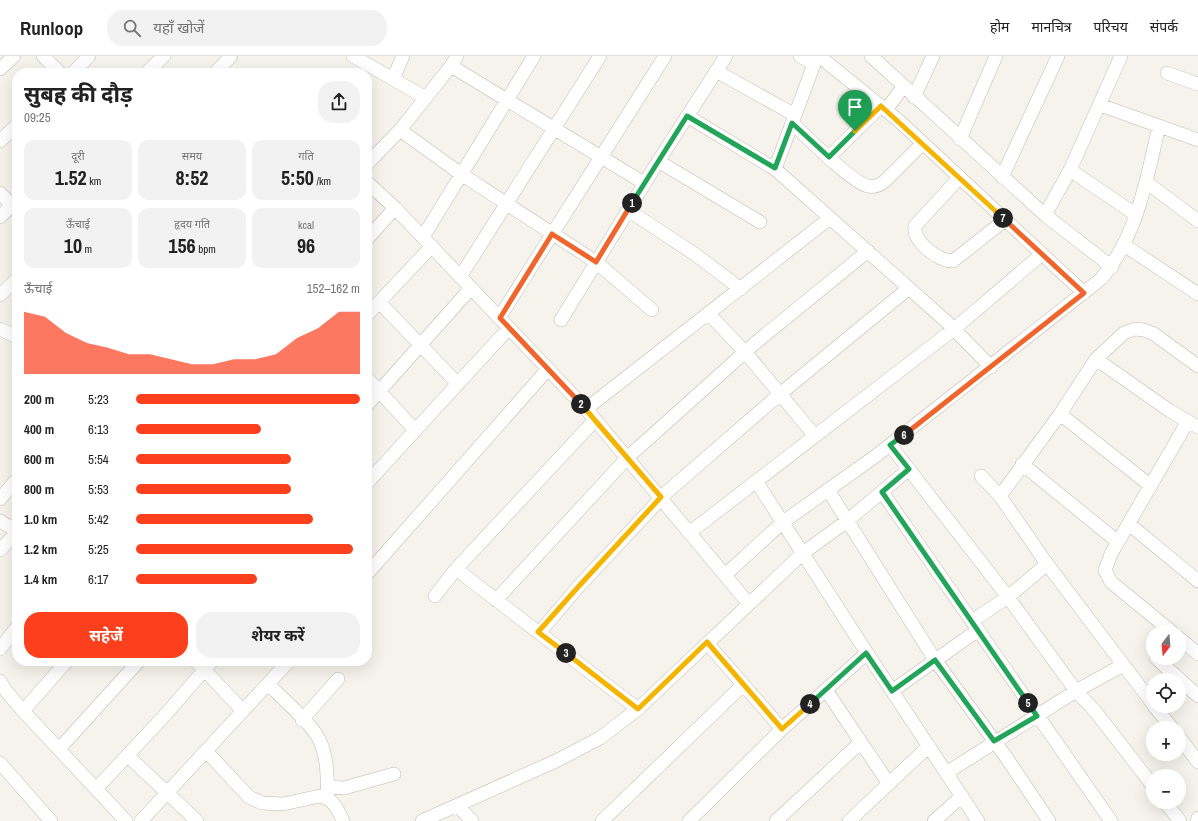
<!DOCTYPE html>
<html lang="hi">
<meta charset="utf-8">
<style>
body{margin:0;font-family:"Archivo Narrow","Noto Sans Devanagari",sans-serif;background:#f2f2f2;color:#222;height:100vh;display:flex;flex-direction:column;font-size:15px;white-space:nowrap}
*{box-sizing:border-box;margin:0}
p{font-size:13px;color:#767676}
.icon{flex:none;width:22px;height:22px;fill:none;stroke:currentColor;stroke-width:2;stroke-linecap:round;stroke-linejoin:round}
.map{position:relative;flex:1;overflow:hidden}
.panel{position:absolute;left:12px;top:12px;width:360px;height:598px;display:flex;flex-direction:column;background:#fff;border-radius:16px;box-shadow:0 4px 16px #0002}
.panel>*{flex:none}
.needle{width:26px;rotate:196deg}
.controls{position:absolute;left:1146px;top:569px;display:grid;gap:8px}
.controls a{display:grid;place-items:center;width:40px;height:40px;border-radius:50%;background:#fff;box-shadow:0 4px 16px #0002;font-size:20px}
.pin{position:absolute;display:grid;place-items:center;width:34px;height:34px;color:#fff;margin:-41px -17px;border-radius:50% 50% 50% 0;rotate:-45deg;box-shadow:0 0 4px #0007}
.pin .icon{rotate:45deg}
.km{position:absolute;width:20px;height:20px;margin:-10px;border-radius:50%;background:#222;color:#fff;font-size:11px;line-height:20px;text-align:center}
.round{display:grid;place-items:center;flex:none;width:42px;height:42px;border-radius:16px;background:#f2f2f2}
.head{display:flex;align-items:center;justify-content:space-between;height:68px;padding:0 12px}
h1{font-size:22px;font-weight:700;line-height:30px}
.metrics{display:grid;grid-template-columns:repeat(3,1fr);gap:6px;height:68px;padding:4px 12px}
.metrics div{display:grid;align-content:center;border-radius:10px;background:#f2f2f2;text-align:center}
.metrics b{font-size:20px;font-weight:700}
.metrics small{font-size:11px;font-weight:400}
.metrics p{font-size:11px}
.chart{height:112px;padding:8px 12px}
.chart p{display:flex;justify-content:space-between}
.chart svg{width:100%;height:72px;margin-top:4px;fill:#fc3f1d;opacity:.7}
.primary-button{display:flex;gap:8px;margin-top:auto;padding:8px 12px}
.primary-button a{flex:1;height:46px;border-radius:16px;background:#fc3f1d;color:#fff;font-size:16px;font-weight:700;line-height:46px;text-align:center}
.primary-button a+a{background:#f2f2f2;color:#222}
ul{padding:0 12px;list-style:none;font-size:13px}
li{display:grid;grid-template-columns:64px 48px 1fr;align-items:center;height:30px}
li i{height:10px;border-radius:5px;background:#fc3f1d}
header{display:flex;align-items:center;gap:24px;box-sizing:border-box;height:56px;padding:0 20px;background:#fff;border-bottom:1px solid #e0e0e0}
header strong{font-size:19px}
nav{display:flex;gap:22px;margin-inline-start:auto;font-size:14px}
.search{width:280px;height:36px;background:#f2f2f2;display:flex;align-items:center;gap:10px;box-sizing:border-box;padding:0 14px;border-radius:16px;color:#767676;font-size:15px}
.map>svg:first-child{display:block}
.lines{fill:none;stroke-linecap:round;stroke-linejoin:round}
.minor-casing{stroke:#c2bbae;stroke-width:14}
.minor{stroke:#fff;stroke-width:13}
.split-1-casing{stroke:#fff;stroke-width:8}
.split-2-casing{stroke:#fff;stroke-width:8}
.split-3-casing{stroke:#fff;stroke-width:8}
.split-4-casing{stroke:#fff;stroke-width:8}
.split-5-casing{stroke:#fff;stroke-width:8}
.split-6-casing{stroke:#fff;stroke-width:8}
.split-7-casing{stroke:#fff;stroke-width:8}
.split-8-casing{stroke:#fff;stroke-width:8}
.split-1{stroke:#22a559;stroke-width:5}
.split-2{stroke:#f0652b;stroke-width:5}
.split-3{stroke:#f5b400;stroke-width:5}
.split-4{stroke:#f5b400;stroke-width:5}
.split-5{stroke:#22a559;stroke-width:5}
.split-6{stroke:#22a559;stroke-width:5}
.split-7{stroke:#f0652b;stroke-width:5}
.split-8{stroke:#f5b400;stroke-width:5}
</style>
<header>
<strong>Runloop</strong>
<div class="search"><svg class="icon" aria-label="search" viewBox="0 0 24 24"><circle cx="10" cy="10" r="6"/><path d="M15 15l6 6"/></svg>यहाँ खोजें</div>
<nav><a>होम</a><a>मानचित्र</a><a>परिचय</a><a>संपर्क</a></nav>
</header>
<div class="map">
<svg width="1198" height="765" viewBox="0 0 1198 765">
<rect width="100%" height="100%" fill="#f6f3ec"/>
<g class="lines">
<g class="minor-casing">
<path id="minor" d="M43 0 60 17
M353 0 426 42
M800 0 814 8
M819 0 898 64 1084 237
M871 0 1045 159 1112 211
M451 10 644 127
M0 13 14 0
M716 15 795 59
M73 17 89 0
M146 17 164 0
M215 17 231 0
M1167 17 1198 28
M393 23 403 0
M914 41 933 0
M1100 49 1198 84
M886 54 903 31
M687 60 775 113 947 266 991 311
M792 67C807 81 851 126 868 130 875 132 880 129 885 125L923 87
M400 74 461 118 596 206 652 254
M960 83 996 0
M0 85 17 69
M829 101 881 50
M658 105 760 166
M367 108 400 74 451 10 457 0
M775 113 817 0
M1070 114 1135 158
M960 121 915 170C912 185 939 206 953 205L1005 164
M1002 121 1058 0
M367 126 395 152 586 353 749 548
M1146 126 1198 165
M0 137 17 154
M628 154 696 199 741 233
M1045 159 1070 114 1121 0
M0 161 17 144
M423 181 534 0
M367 183 395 152
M1124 189 1198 238
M460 221 600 0
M0 239 17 223
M379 246 458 328
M709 258 745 296 815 380
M367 259 432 190
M499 262 665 0
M561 264 654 112 726 0
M0 273 17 281
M1096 303 1170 355 1198 371
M367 322 415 374
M367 349 471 232
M586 353 830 162
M1060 358 1151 430
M890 389 1008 541 1076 635 1095 655 1153 730
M1022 408 1118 486
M981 420 1000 440 1047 508 1153 648
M756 425 867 597 978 765
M367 427 509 272
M828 434 935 604 1006 701 1049 765
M882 436 1111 765
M1000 440 1060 358 1096 303 1124 277 1135 273 1144 274 1154 278 1198 310
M0 443 17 423
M0 465 17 475
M1129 468 1198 525
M689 477 954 273 1042 198
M0 494 17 476
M456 513 638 653
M367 518 548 313
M725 519 783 466 877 399 1101 223C1137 181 1147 122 1159 70
M435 540 456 513 595 364
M496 544 628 401 754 288 868 195
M972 565 1008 541 1047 508
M1172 576 1111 526 1105 514 1111 498 1188 365
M539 577 579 530 667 436 780 338 909 232
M1179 582 1198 598
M707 587 782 673
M0 593 17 571
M1156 602 1198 640
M196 605 243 655
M0 625 6 635 23 655 126 765
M268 628C283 643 310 666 319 683 328 701 327 722 328 742
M826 634 889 728
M892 635 978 574
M1154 650 1172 672
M23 655 67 605
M302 664 338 623
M1179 681 1198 706
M59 693 139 605
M206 695 249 741 262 747 283 748 320 740C334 743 338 754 343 765
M128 700 197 765
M0 707 51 765
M946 717 1076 635 1123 609
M327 731 344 732 394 718
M96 733 166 658 212 605
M1165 746 1180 765
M458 750 472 765
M141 765 289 605
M422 765 558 704 600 682 638 653 803 497 847 465 909 413
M602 765 743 629
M689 765 782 673 867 597
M776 765 861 686
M849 765 929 690
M934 765 962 740
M1197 765 1198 762"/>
</g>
<use href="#minor" class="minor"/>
</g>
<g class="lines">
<g class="split-1-casing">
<path id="split-1" d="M632 147 687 60 775 112 792 67 829 101 855 75"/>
</g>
<g class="split-2-casing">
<path id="split-2" d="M581 348 500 262 552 178 596 206 632 147"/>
</g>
<g class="split-3-casing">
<path id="split-3" d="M566 597 538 576 579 530 661 441 581 348"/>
</g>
<g class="split-4-casing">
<path id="split-4" d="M566 597 638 653 707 586 782 673 810 648"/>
</g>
<g class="split-5-casing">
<path id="split-5" d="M810 648 866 597 892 635 935 604 994 685 1037 660 1028 647"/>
</g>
<g class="split-6-casing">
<path id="split-6" d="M904 379 890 389 909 413 882 436 1028 647"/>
</g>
<g class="split-7-casing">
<path id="split-7" d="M904 379 1084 237 1003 162"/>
</g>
<g class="split-8-casing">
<path id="split-8" d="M855 75 881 50 1003 162"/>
</g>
<use href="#split-1" class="split-1"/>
<use href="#split-2" class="split-2"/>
<use href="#split-3" class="split-3"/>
<use href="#split-4" class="split-4"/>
<use href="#split-5" class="split-5"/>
<use href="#split-6" class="split-6"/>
<use href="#split-7" class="split-7"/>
<use href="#split-8" class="split-8"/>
</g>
</svg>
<div class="controls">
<a><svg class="needle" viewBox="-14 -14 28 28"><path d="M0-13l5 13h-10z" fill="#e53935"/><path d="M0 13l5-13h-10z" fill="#767676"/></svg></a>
<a><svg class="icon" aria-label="locate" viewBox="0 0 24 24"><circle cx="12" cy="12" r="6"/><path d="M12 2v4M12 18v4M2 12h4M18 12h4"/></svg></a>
<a>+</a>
<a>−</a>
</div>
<div class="pin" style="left:855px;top:75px;background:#1e9e55"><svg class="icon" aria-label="arrive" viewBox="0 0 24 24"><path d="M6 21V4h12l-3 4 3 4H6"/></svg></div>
<b class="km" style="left:632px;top:147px">1</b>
<b class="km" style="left:581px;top:348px">2</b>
<b class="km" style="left:566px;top:597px">3</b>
<b class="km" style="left:810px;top:648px">4</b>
<b class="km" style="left:1028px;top:647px">5</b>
<b class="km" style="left:904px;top:379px">6</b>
<b class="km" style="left:1003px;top:162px">7</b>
<section class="panel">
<div class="head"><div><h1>सुबह की दौड़</h1><p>09:25</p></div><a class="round"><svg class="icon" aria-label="share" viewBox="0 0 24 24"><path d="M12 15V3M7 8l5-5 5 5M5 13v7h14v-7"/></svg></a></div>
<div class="metrics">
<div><p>दूरी</p><b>1.52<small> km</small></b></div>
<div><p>समय</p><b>8:52</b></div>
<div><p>गति</p><b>5:50<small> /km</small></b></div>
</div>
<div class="metrics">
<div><p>ऊँचाई</p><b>10<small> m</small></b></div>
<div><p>हृदय गति</p><b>156<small> bpm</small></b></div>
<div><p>kcal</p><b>96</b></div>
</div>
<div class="chart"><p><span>ऊँचाई</span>152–162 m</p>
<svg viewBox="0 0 160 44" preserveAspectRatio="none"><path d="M0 44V6L10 9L20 19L30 25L40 28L50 32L60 32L70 35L80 38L90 38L100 35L110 35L120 32L130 22L140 16L150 6L160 6V44z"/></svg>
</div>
<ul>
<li><b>200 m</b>5:23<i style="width:100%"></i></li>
<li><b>400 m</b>6:13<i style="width:56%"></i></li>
<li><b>600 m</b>5:54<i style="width:69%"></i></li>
<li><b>800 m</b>5:53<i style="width:69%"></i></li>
<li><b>1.0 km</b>5:42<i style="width:79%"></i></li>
<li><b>1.2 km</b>5:25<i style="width:97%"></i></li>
<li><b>1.4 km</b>6:17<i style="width:54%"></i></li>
</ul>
<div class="primary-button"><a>सहेजें</a><a>शेयर करें</a></div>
</section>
</div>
